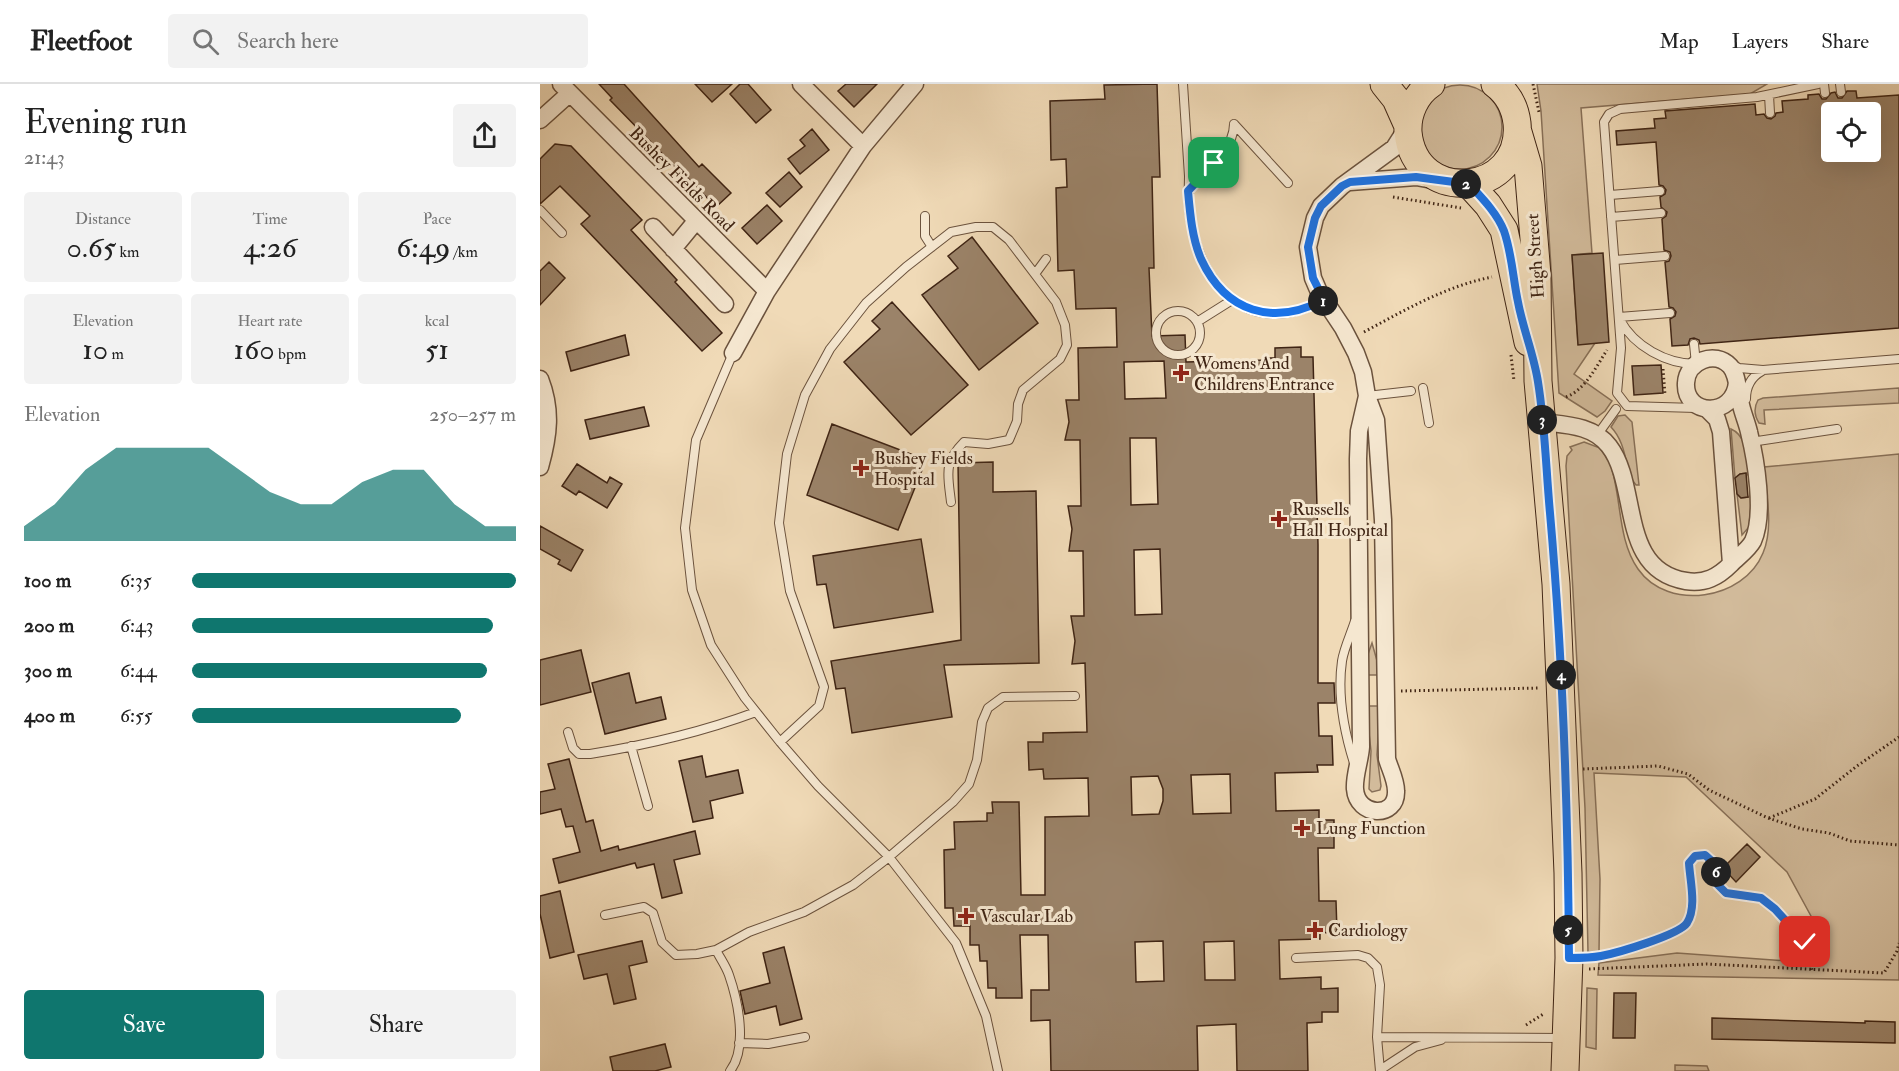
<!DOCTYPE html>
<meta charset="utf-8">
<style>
body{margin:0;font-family:"IM FELL Double Pica",serif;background:#f2f2f2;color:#222;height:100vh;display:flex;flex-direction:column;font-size:22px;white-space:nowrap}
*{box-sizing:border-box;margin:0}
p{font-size:20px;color:#767676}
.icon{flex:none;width:33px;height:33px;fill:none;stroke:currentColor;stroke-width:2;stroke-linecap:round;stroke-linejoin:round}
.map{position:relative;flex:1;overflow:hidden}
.drawer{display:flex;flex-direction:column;background:#fff;width:540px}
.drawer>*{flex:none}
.tools{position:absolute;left:1281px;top:18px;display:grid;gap:12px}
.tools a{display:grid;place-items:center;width:60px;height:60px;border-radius:6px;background:#fff;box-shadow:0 6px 24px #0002;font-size:30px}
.pin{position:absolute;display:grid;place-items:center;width:51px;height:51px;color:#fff;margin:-26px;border-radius:12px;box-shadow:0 3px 9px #0006}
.km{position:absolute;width:30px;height:30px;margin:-15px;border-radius:50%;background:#222;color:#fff;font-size:16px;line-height:30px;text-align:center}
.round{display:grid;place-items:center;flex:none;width:63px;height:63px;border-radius:6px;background:#f2f2f2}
.headline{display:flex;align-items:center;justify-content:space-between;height:102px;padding:0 24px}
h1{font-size:33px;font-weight:600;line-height:45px}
.figures{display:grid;grid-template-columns:repeat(3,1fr);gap:9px;height:102px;padding:6px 24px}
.figures div{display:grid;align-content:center;border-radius:6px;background:#f2f2f2;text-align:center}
.figures b{font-size:30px;font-weight:600}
.figures small{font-size:16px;font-weight:400}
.figures p{font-size:16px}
.chart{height:168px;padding:12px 24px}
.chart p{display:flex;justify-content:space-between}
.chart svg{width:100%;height:108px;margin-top:6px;fill:#0f766e;opacity:.7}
.action{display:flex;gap:12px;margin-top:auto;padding:12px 24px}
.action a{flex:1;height:69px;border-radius:6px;background:#0f766e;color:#fff;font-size:24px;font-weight:600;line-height:69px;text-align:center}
.action a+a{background:#f2f2f2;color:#222}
ul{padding:0 24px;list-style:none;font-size:20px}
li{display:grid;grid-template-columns:96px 72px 1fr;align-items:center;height:45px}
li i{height:15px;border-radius:8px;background:#0f766e}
header{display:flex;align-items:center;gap:36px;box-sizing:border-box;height:84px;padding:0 30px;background:#fff;border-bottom:2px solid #e0e0e0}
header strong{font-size:28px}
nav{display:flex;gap:33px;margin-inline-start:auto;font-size:21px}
.search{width:420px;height:54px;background:#f2f2f2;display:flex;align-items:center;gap:15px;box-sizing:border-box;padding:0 21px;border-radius:6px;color:#767676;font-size:22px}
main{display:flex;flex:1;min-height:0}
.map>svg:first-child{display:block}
.green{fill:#d2bb9b;stroke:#887058;stroke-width:1.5}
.building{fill:#9b8369;stroke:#3f2414;stroke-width:1.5;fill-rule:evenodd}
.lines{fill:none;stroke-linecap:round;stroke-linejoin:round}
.service-casing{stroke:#6b523d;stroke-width:10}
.minor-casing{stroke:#6b523d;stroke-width:19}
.primary-casing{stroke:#3f2414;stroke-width:29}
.path{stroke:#3f2414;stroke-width:3;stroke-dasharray:1.5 3;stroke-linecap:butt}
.service{stroke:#f5e7d0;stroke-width:8}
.minor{stroke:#f5e7d0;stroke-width:16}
.primary{stroke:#f0dab7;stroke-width:27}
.route-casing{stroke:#fff;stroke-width:12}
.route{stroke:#1a73e8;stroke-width:8}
.poi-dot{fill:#8f2418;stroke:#f5e7d0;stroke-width:2}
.labels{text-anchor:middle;stroke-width:6;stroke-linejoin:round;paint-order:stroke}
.street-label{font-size:18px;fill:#3f2414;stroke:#f5e7d0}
.poi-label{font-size:18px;fill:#3f2414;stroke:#f5e7d0;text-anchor:start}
</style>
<header>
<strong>Fleetfoot</strong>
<div class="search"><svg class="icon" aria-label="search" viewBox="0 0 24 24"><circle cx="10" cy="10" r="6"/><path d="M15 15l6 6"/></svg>Search here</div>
<nav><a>Map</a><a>Layers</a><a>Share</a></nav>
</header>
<main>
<section class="drawer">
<div class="headline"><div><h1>Evening run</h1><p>21:43</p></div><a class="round"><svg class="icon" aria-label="share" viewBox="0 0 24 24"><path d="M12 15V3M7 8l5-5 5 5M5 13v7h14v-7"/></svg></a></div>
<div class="figures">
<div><p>Distance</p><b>0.65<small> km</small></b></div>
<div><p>Time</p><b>4:26</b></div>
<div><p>Pace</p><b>6:49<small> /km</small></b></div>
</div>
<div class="figures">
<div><p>Elevation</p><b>10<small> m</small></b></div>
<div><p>Heart rate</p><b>160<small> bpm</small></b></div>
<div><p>kcal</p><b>51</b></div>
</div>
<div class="chart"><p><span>Elevation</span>250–257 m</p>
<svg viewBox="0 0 160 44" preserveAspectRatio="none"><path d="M0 44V38L10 29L20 15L30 6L40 6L50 6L60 6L70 15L80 24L90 29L100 29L110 20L120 15L130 15L140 29L150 38L160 38V44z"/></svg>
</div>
<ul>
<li><b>100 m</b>6:35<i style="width:100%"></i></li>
<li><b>200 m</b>6:43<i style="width:93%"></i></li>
<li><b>300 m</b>6:44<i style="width:91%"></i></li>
<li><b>400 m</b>6:55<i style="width:83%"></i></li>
</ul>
<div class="action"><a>Save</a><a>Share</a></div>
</section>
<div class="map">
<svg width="1359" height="987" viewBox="0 0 1359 987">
<rect width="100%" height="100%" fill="#f0dab7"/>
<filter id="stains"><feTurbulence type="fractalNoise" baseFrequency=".00333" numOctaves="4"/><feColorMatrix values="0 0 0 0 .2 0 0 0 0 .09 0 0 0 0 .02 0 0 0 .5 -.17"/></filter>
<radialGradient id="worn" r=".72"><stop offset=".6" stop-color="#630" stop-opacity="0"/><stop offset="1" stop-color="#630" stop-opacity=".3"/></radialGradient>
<path class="green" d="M997 0H1227L1210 10 1041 24 1052 169 1032 171 1038 260 1055 259 1034 290 1072 317 1065 327 1057 333 1019 309 1001 27Z
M878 43a42 42 0 1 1 84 0a42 42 0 1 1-84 0Z
M1359 304V319L1224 326 1225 340 1219 339C1214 331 1214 323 1218 316L1223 314Z
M1085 331 1092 338 1099 401H1096C1084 389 1089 362 1071 343L1078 332Z
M1191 345C1208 352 1207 377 1210 393L1206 389 1200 390 1195 394Z
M1044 358 1060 364C1063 369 1068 374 1070 379 1082 413 1077 455 1098 485 1128 528 1204 516 1223 469 1234 443 1226 410 1224 383L1359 370V896L1058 891 1059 879 1137 869 1275 879 1284 856 1247 788 1146 693 1054 689 1060 795 1059 868H1048L1045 724 1026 382 1027 372 1032 366 1030 363Z
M1212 408 1209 443 1202 451 1197 410 1201 414 1209 413Z
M832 559 841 591H826L827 573Z
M826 622H840L837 671 841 702 840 706 832 708 829 705 831 667Z
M1047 904 1057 905 1056 965 1046 963Z
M1135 981 1167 982 1169 987H1135Z"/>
<path class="building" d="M59 0H84L159 83 162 80 191 109 176 123 143 89 142 90 70 16 72 14Z
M155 0H192L172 18Z
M200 0H208L231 26 216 39 190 10Z
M306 0H337L314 23 298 7Z
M617 0 620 93H612L614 184H609L612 252 645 251 646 278 724 276V274H735V264L761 263V273H773L778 461V599H794L795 619H778L779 652H792L793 681H777L778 688 735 689 736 727 779 726V736H794V764H778L779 817H796L797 848 780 849V855L739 856 740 895 781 893V905L798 904V928H782V938L767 939 768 987H697L696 940 657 942 658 987H511L510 936 491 937V906H509L508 851H480L482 914H456V904H448L447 877H440L439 861H430V842H414L413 824H405L404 766 415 765 414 738 447 737V729H453L452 718H479L481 811H505V733L549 732 548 694 504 695 503 685 489 686 488 658H503V649L547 648 545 579 532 580 535 557 531 532H544L543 467H529L532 445 528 422H541L540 356H525L529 338 526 316H539L538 264 577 263 576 224 536 225 534 186 518 187 516 104 527 103 526 75 511 76 510 17 565 15 564 1ZM624 277 626 314 585 315 584 278ZM590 354H616L618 420 591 421ZM620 465 622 530 595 531 594 466ZM690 690 691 729 653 730 651 691ZM618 692 623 705V717L619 730 592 731 591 693ZM623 857 624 897 596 898 595 858ZM694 857 695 896H665L664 858Z
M1307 7H1316L1317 14 1359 11V244L1160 260 1159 256 1154 254 1150 255 1148 261 1132 262 1130 235 1135 232 1136 228 1133 224 1129 223 1125 178 1129 177 1131 172 1130 168 1124 166 1122 135 1126 132 1127 128 1121 123 1120 113 1125 110 1126 106 1123 102 1119 101 1116 58 1077 61 1076 47 1115 44 1114 35 1126 34 1125 27 1215 20 1216 31 1224 30 1227 34 1231 35 1235 32 1236 29 1243 28 1242 17 1268 15V11L1279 10 1282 15H1286L1291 9 1295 8 1298 14H1302ZM1292 28H1330V68H1292Z
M272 45 289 66 260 90 248 75 265 62 260 56Z
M15 60 31 62 102 136 91 146 137 196 135 198 182 249 162 267 41 140 50 132 20 102 0 120V75Z
M249 88 262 103 240 123 226 109Z
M227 121 242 137 217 160 202 144Z
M432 153 498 239 439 286 382 211 418 184 408 172Z
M1063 169 1069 258 1038 261 1032 171Z
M9 178 25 194 0 221V187Z
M352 218 428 301 371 351 304 278 340 245 332 237Z
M85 251 89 271 31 287 26 268Z
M1121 281 1123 309 1094 311 1092 282Z
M104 323 109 342 50 355 45 336Z
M292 340 384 375V381L358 446 267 411Z
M453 378V408L496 407 499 579 404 581 412 633 312 649 305 604 296 605 291 577 421 556 418 379Z
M37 380 67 399 70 393 82 400 67 424 39 407 36 411 22 402Z
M1206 389 1208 413 1201 414 1197 410 1195 394 1200 390Z
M0 442 43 466 31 487 18 480 20 476 0 465Z
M381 455 393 528 294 544 286 500 277 501 273 472Z
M41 566 51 608 0 621V576Z
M89 589 96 619 121 613 126 635 65 650 52 599Z
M162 672 166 693 198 686 203 709 170 717 173 734 153 738 139 677Z
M29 675 46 738 53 736 61 767 78 762 79 766 155 747 160 770 134 776 142 809 122 814 114 780 97 784 95 779 19 799 13 775 40 768 33 742 26 743 21 725 0 730V708L15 705 8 680Z
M1207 760 1220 773 1196 798 1183 784Z
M20 807 34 868 10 874 0 830V812Z
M102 857 107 878 89 882 96 915 74 920 67 890 44 895 38 871Z
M244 863 262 935 240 941 236 922 205 930 200 907 230 899 223 869Z
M1074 909H1096L1095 954H1073Z
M1172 934 1325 939V937L1355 938V959L1172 955Z
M125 960 131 983 115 987H73L70 973Z"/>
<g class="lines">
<g class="service-casing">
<path id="service" d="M643 0C645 31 647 61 649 92 649 102 648 113 649 124 653 163 670 209 709 225 735 235 761 228 784 216
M1284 0 1285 9
M1300 0 1301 8
M1229 11 1230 29
M694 40 748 99
M648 107C665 89 694 66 694 40
M1070 111 1120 107
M0 126 22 149
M385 132V152L392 163
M1071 133 1121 129
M1075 176 1125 172
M495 190 506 175
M616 249a22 22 0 1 1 44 0a22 22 0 1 1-44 0Z
M1079 233 1130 229
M1080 236C1094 262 1126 280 1156 280L1154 260
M657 238 692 216
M193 269 156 356 145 444 152 506 171 561 205 614 240 658 278 702 349 773 416 859 446 932 458 987
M1193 281 1199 284 1223 286 1359 275
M883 304 889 339
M827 312 871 307
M1206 315C1206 302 1211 293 1222 287
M1156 324 1087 322 1077 309 1081 264 1064 38 1069 30 1080 25 1217 13 1278 0
M1058 350 1076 325
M1211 358 1297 345
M28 648 33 664 39 670H50C107 661 162 648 216 628
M240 658 279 622 284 603 250 507 239 439 247 370 265 311 290 265 326 219 366 183 411 148 436 143H453L469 156 516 218 525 241 527 261 520 275 483 306 478 320 477 337 469 356 448 360 424 358C403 379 408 391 411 418
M91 662 108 722
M814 679C804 647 797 612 802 577 804 564 811 550 815 537
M65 831 104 823 113 829 122 858 136 871 157 870 176 866 209 848 264 828 313 801 349 773 413 718 429 700 437 676 442 638 448 624 463 613 535 612
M176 866C180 874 186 882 189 891 198 917 208 964 190 987
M756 874 818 871 828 874 837 883 840 901 837 953 840 987
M837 953 1023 954
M199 959 228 960 265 953
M840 986 875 963 901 956"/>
</g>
<g class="minor-casing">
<path id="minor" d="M21 0 227 207
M261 0 323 62
M0 36 30 9
M810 98 876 93 898 97
M113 143 185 220
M133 165 156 137
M193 269 227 207 323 62 375 0
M0 295C12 326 9 351 0 383
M827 312 819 347 818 375 821 663C820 677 814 692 815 705 817 733 857 735 856 707 856 696 850 685 847 675L843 436 836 336 827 312 823 288 816 269 803 244 779 208 773 194 768 163 775 134 781 122 802 102 854 64 868 42
M1167 325 1177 335 1181 348 1191 480C1198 473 1209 465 1213 457 1225 430 1216 376 1209 348 1207 339 1203 330 1201 321 1197 309 1199 292 1190 282 1175 266 1147 277 1146 299 1144 332 1194 335 1197 298
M1002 338C1026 341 1053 341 1069 362 1100 402 1078 486 1146 497 1165 500 1178 493 1191 480"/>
</g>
<g class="primary-casing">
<path id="primary" d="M844 0 856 15 868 42
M891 0C876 10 867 29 868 48 875 123 984 112 977 39 975 23 967 9 955 0
M978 48 988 82 997 191 998 297 1016 500 1028 789 1029 874 1025 987
M929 100 948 121 964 146 988 258"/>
</g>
<path class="path" d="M993 0 999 28
M853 113 921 124
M824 248C865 226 906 202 952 193
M971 271 974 297
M1123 285 1125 311
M1026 313C1045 306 1056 283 1067 266
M861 607 999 604
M1043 685 1118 682 1148 690 1169 706 1228 734 1262 745 1289 749 1310 757 1359 761
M1229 734 1275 715 1317 682 1359 653
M1049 873C1067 872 1137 853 1147 840 1156 827 1150 795 1149 779L1155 772H1165L1174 779 1178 801 1186 809 1221 814 1235 825 1265 858 1272 886
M1049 885 1167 880 1344 889 1357 867 1359 859
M986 941 1005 929"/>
<use href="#service" class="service"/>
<use href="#minor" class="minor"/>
<use href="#primary" class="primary"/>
</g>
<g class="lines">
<g class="route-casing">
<path id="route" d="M674 79 648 107C650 129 652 154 661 175 686 229 733 242 784 216L773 194 768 163 775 134 781 122 802 102 810 98 876 93 929 100C942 114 957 129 964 147 972 170 973 195 978 218 983 245 994 271 998 298 1005 341 1006 386 1010 429 1023 577 1028 726 1029 874 1039 874 1051 874 1061 872 1077 869 1139 851 1147 839 1157 823 1150 797 1149 779L1155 772 1165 771 1174 779 1178 801 1186 809 1221 814 1235 825 1265 858"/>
</g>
<use href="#route" class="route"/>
</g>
<g class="poi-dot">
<path d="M638 280h6v6h6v6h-6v6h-6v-6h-6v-6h6z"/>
<path d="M318 375h6v6h6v6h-6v6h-6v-6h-6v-6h6z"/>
<path d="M736 426h6v6h6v6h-6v6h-6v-6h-6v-6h6z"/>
<path d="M759 735h6v6h6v6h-6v6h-6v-6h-6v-6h6z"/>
<path d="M423 823h6v6h6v6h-6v6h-6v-6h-6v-6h6z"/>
<path d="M772 837h6v6h6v6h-6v6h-6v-6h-6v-6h6z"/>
</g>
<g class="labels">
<g class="street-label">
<text transform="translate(142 95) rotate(45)" y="6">Bushey Fields Road</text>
<text transform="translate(995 172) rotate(-94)" y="6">High Street</text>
</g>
<g class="poi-label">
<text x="654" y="285">Womens And<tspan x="654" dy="21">Childrens Entrance</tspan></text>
<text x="334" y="380">Bushey Fields<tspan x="334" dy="21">Hospital</tspan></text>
<text x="752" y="431">Russells<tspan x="752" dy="21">Hall Hospital</tspan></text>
<text x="776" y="750">Lung Function</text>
<text x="440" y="838">Vascular Lab</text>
<text x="788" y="852">Cardiology</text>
</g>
</g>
<rect width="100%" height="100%" filter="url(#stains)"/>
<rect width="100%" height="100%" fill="url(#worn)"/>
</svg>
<div class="tools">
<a><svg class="icon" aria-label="locate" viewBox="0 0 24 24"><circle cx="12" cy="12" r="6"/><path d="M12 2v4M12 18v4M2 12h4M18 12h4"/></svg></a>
</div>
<div class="pin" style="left:674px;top:79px;background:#1e9e55"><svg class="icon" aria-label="arrive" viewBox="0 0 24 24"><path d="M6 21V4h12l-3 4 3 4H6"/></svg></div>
<div class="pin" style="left:1265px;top:858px;background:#d93025"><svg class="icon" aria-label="check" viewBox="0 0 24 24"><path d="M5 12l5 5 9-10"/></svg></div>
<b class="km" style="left:783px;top:217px">1</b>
<b class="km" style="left:926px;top:100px">2</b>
<b class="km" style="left:1002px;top:336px">3</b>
<b class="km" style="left:1021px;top:591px">4</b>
<b class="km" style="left:1028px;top:846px">5</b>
<b class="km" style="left:1176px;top:788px">6</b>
</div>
</main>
